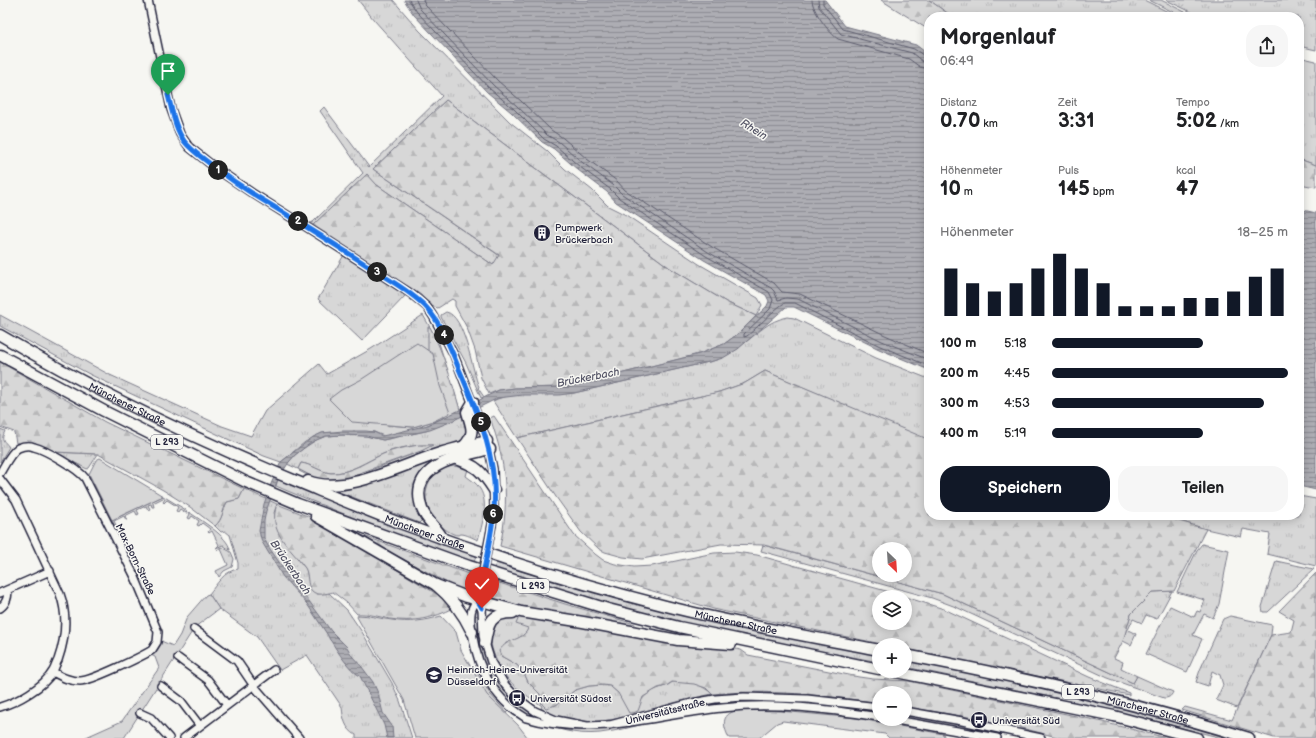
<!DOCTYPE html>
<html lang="de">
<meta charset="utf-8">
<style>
body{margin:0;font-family:"Balsamiq Sans",sans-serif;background:#f6f6f6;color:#202124;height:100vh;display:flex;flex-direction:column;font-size:15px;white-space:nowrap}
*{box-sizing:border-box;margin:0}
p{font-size:13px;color:#757577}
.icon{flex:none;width:22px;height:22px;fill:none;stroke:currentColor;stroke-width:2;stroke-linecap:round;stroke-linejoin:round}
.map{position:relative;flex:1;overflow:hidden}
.side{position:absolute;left:924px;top:12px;width:380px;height:508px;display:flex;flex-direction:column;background:#fff;border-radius:16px;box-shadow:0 2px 10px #0003}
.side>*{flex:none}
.needle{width:26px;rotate:155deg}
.buttons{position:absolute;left:872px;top:542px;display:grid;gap:8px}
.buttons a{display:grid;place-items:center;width:40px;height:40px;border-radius:50%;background:#fff;box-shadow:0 2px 10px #0003;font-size:20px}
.pin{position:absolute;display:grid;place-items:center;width:34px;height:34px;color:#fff;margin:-41px -17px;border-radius:50% 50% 50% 0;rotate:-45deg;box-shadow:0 0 4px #0007}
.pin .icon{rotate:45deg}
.km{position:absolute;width:20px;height:20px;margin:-10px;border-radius:50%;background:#222;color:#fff;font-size:11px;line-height:20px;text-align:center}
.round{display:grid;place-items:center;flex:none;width:42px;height:42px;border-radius:16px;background:#f6f6f6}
.headline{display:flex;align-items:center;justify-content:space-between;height:68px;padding:0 16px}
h1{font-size:22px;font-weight:800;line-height:30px}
.metrics{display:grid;grid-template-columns:repeat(3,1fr);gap:6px;height:68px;padding:4px 16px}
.metrics div{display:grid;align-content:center}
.metrics b{font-size:20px;font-weight:800}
.metrics small{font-size:11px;font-weight:400}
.metrics p{font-size:11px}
.chart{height:112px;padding:8px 16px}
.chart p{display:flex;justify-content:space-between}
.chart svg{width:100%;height:72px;margin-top:4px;stroke:#111827;stroke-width:6}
.action{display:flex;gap:8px;margin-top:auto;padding:8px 16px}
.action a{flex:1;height:46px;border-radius:16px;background:#111827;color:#fff;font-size:16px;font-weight:800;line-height:46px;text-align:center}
.action a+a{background:#f6f6f6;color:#202124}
ul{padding:0 16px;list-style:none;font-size:13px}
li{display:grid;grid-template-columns:64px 48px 1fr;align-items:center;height:30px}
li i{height:10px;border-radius:5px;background:#111827}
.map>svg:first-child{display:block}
.grass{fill:url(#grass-tufts);stroke:#7c7c89}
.forest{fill:url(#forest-firs);stroke:#7c7c89;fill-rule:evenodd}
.green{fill:#d7d7d7;stroke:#7c7c89}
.water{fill:url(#water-rules);stroke:#757583}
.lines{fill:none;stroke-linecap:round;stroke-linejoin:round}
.shore{stroke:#5a5a6b;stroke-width:1}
.minor-casing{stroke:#22223b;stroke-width:10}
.highway-casing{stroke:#22223b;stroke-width:13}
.minor{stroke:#f6f6f2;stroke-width:7}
.highway{stroke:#f6f6f2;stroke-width:10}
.minor-bridge-casing{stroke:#22223b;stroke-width:10;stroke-linecap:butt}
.minor-bridge{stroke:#f6f6f2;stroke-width:7}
.route-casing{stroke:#fff;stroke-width:8}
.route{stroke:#1a73e8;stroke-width:5}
.labels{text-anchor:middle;stroke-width:3;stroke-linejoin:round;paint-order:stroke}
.shield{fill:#f6f6f2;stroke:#626272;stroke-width:1}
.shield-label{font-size:9px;font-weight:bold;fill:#22223b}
.poi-label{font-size:10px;fill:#22223b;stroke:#f6f6f2;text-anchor:start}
.street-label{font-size:10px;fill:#22223b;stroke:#f6f6f2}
.water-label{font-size:11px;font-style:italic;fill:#535365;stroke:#f6f6f2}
</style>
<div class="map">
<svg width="1316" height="738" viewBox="0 0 1316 738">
<defs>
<pattern id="grass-tufts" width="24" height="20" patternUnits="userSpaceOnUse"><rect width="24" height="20" fill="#d7d7d7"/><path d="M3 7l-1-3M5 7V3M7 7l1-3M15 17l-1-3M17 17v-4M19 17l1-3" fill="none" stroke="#b8b8b9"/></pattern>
<pattern id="forest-firs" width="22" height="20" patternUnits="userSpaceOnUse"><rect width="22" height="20" fill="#d7d7d7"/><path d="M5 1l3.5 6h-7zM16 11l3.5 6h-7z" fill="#b8b8b9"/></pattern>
<pattern id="water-rules" width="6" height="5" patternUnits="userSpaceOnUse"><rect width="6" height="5" fill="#adadb3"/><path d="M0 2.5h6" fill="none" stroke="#8c8c93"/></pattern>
</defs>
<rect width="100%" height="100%" fill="#f6f6f2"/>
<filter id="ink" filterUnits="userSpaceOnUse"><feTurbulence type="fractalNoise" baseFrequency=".025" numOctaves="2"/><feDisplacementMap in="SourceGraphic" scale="8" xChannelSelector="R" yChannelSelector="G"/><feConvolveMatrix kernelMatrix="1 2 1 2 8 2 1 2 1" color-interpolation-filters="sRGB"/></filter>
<g filter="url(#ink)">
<path class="grass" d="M358 0H393L419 30 510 122 547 151 565 169 592 190 608 206 626 215 699 264 758 298 762 305 756 316 726 302 670 268 553 181 446 100 373 169 500 256 493 265 377 185 367 175 313 225 310 223 313 222 363 173 320 111 324 107 369 167 442 96 374 20Z
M929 0H1144L1178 17H953Z
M1149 0H1161L1195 17H1183Z
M1166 0H1316V50L1299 46V17H1202Z
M1299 57 1316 61V165L1299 159Z
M344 255 407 294 362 341 318 299Z
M446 312C465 315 472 371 479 387L478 388 484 397 481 398 466 363 441 317V315Z
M0 315 110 375 222 426 251 436 265 411 319 364 327 374 371 349 423 315 439 343 460 410 421 428 384 436 374 432 322 433 305 442 281 462 264 456 91 375 0 326Z
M788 317 794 318 876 358 929 379V437L925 439 765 371 745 383 719 392 517 438 493 401C514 390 550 396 574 393L713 361C724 357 734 352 743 344 760 332 767 321 788 317Z
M462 416 466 430 465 434 468 436 463 441 347 481C329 483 316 480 299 471L300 470 315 478 321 480 336 481 352 477 421 451 432 445C415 445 398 447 383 454 367 461 349 474 331 473 320 472 311 464 301 463L298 469 287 464 295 455 304 448 318 439 326 436 343 435 366 436 383 440 426 431Z
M0 429 5 431C0 441 4 440 9 447L0 462Z
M54 452 98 454 89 468 87 469Z
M434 459 435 462 427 467 421 475 423 519 419 523 337 491 353 488Z
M454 466 468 469 466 476C471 480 477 483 480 489 489 503 482 525 478 540 473 538 466 534 461 534 460 534 459 535 458 535 452 535 443 528 439 524 418 505 422 469 454 466Z
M278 479 376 519 476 555 474 563 396 535 290 492 276 486Z
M244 489 277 504 274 513 300 562 306 569 309 583 317 594 329 593 347 610 362 632 392 683 400 701 412 738H356V735C345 729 343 718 342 707L307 655 280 670 257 637 219 609 209 594C217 584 224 571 238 569V563L230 535 225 531 221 532 215 526C223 519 222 511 227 502L239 499Z
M163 496 186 510 187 513H186L180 509 178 512 176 511 178 507 167 500 164 503 163 502 165 499 163 498 153 503 154 507H152L151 504 148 505 150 509 148 510 146 506 137 510 139 514 137 515 135 511 125 516 127 520H126L124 516 114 521 116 525H114L112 520Z
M1299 496 1316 499V566L1267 554 1270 534 1243 529 1241 537 1206 529 1159 515H1299Z
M189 512C200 520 228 536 230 550L223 545 216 548 219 545 212 531 209 533 208 532 210 529 202 523 199 526 197 525 199 521 192 516 190 519 188 518 190 514 188 513Z
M1202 544 1229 550 1219 604 1213 618 1204 614 1193 635 1202 639 1187 672 1146 654 1170 606 1194 617 1197 611 1200 612 1205 600 1177 592 1197 550Z
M763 545 943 594 1133 683 1137 676 1173 692C1171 697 1168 698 1164 698L1108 678 956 607 932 598 761 551Z
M222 547 231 552 234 559 232 567 224 571 219 577 216 571 228 565 221 549 217 550Z
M1276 561 1314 569 1268 612H1263L1262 607Z
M496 563C544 578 592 593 641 605 720 625 800 639 879 655V662C816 650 752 640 689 625 623 609 559 589 494 569Z
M1172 591 1157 619 1146 615 1142 623 1133 619 1128 630 1136 634 1131 645 1123 641 1131 614 1153 592Z
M475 615 479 616C480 665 507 710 557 723 563 724 571 728 578 728 587 728 601 724 610 722 637 716 664 711 691 706H696L697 708C665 717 633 729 600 733 552 738 500 707 483 663 477 647 476 631 475 615Z
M509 615 519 617 529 628C526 636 514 641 506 643L501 656 517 665 525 675 528 682 540 694 542 704 556 705 575 690 589 686 603 685 610 686 618 693 640 703C645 693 654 690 665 686 668 686 670 683 673 682 687 679 703 685 712 694 695 698 679 701 663 706 632 715 603 726 570 720 559 718 550 715 541 708L542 706C531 698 517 690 508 679 497 666 479 631 501 619 503 617 507 616 509 615Z
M1230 616 1272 625 1271 635 1237 708 1216 700 1223 685 1220 675 1212 671 1208 686 1196 682 1200 670 1223 619Z
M905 659 999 678 1127 708 1235 738H1222L1095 706 905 667Z
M471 667 479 676 490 694 507 713 504 717 500 721 470 670Z"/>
<path class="forest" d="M881 0H929L953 17H929V30Z
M446 100 553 181 670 268 726 302 756 316 739 333 724 344 699 354 568 387 515 388 499 390 489 394 481 378 475 350 467 328 455 306V301L452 299 438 308 431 306 421 295 313 225 367 174 377 185 493 265 499 255 373 169Z
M1299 159 1316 165V187L1299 184Z
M428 327H430C444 354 452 382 460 410L445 418 413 427 387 425 390 418 428 353Z
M0 362 105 422 244 489 239 499 227 502C222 511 223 519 215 526L190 507 163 490 98 454 54 452 31 441 16 443 14 432 0 427Z
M765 371 925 438 929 437V515H1159L1206 529 1174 591 1153 592 1131 614 1123 641 1114 658 1123 662 1121 668 1137 676 1133 683 943 594 764 545 721 544 642 559 623 557 605 552 599 549 581 532 556 497 517 438 719 392 745 383ZM879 549H905V575H879Z
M494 416 574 535 595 554 603 560 615 564 634 567 652 566 714 553 735 552 757 555 886 591 944 609 1089 677 1129 693V695L905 649V645H886L717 610 500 546C510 499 506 462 490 418ZM879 597H905V623H879Z
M419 445H433L421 451 343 479 329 481 315 478 298 469 301 463C311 464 320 472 331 473 350 474 367 461 383 454 395 449 407 447 419 445Z
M277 504 310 517 450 602 454 608C434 618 413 623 390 619 379 617 368 613 357 614L347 603 333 592C326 594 317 596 312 591 306 585 309 574 305 568 290 547 267 532 277 504Z
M353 532 471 575 466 593Z
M1316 573V738H1274L1182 710 1185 707 1232 720 1271 635 1291 632 1294 620 1279 611Z
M493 581 565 604 635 624V627L497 603 491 599 489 595Z
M519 617 675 642 725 647 741 650 748 655 859 677 873 679 909 681 1090 719 1167 738H1061L1021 728 1005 719 994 721 905 707V693H879V703C823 695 768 689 712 694L706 688 694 684 672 682 666 686 658 688 643 697 638 711 633 713H629L618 693 610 686 603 685 589 686 575 690 556 705 546 708 542 704 540 694 528 682 525 675 517 665 501 656 499 651C501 648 504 645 507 643 514 639 526 637 528 628L516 624Z"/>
<path class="green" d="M417 343 433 354 440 386 450 413 434 421 413 427 352 422 329 399 341 390 362 379Z
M100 458 163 496 112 520 89 474 96 460Z
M209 594 219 609 195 627 124 738H84L122 721 159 668 155 657 151 655 158 648 161 641 173 646 180 635 187 617 206 595Z
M358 615C370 615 381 619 392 620 409 623 425 621 441 616L456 632 461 650 487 695 518 725 528 738H415L404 700 357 617Z
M740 710 780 711 856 718 943 734 945 738H889L885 734 783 721 777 723 759 738H729C722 724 721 713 740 710Z"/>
<path class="water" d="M404 0H825L845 26 916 45 929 55V370L879 349 794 307H786L738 349 723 358 713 361 574 393 559 395H523L498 398 450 422 430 430 383 440 366 436 343 435 326 436 312 442 295 455 289 462 278 479 266 511 264 521V538L268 546 290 578 309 601 331 631 347 647 352 656 362 667 373 682 378 693 383 713 392 726 393 738H387L384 725 360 676C349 670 338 652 331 641L330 640 327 634 307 604 283 577 262 542 259 531 264 504 271 484 281 462 313 437 322 433 343 431H366L374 432 382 436 387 435 428 425 460 410 499 390 515 388 568 387 699 354 724 344 739 333 767 306 769 301 766 295 704 260 616 202 607 192 578 170 554 149 542 142 511 112 487 92 414 15Z
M1299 209 1316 213V490L1299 486Z"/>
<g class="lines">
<path class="shore" d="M409 0 417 12 490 89 514 109 544 139 556 146 580 167 610 189 619 198 706 256 769 292 773 300 770 309 744 334V337L747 336C755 330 777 306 785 303 788 303 792 303 795 303L880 346 929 366
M416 0 420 9 494 86 517 106 547 135 559 142 583 163 613 185 622 194 708 252 771 288 774 291 778 300 786 298 798 299 882 341 929 360
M423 0 425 5 498 81 521 101 551 130 563 138 587 159 617 181 625 190 712 247 774 283 782 292 800 294 885 335 929 354
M812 0C812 10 829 33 838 39L909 59 920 67 929 69
M818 0 819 7 841 34 912 53 923 62 929 63
M823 0V4L843 29 914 49 926 57 929 58"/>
<g class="minor-casing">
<path id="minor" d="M148 0 171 109 180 134 189 147 218 170 252 193 308 228 410 293 427 307 433 316 454 355 487 441 493 469 494 508 492 525
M0 473C5 465 10 453 18 448 23 446 29 445 34 447 46 450 77 468 85 478L135 577 158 632 157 642 152 650C141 657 91 681 80 681 69 681 62 677 53 672
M0 479 16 500 60 594C68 616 66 637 58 660 56 663 55 668 53 671 44 687 17 702 0 707
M483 571 478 601 482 608 483 636 491 662 505 685 517 698 535 711 556 720 587 726 610 725 692 703 715 699 744 697 807 699 879 707
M0 593 50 571
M478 601C478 601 474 604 474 605 466 616 475 649 479 661 488 685 504 705 526 718 595 738 652 715 722 708 774 702 828 709 879 717
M0 608C6 604 9 596 7 590
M194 629 237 661 254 686 299 738
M178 658 208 680 227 705
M161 686 181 701 200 726
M905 711 962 721 1041 738
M140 713 151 718 169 738
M890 719 997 738
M184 738 274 670"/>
</g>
<g class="highway-casing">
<g id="highway">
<path id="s1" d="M0 335C95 391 195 439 296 481 330 495 363 509 397 522 485 555 575 583 666 606 736 624 808 636 879 650"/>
<path d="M0 355 104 411 246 482 298 504 469 566 608 609 679 627 879 669"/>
<path d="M464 446C476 433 471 426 467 412L473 402"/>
<path d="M454 458C477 466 481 470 494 490"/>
<path d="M308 481C344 495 398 467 434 455 451 449 470 445 487 441"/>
<path d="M316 516 436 585C452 598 463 613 472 632"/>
<path d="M443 539C438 528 426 521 422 509 406 464 460 457 490 449"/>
<path d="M436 585 467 597 521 612 583 622 678 640 731 644"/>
<path d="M485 643C488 624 490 613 513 613"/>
<path id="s2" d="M905 655C1021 677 1136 703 1249 738"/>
<path d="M891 671 1114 716 1197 738"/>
</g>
</g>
<use href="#minor" class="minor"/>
<use href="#highway" class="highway"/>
<g class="minor-bridge-casing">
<path id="minor-bridge" d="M483 571 492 525"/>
</g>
<use href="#minor-bridge" class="minor-bridge"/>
</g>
</g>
<g class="lines" filter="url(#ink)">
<g class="route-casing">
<path id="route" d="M168 95C172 110 175 128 184 141 191 150 200 156 209 163 227 177 246 190 266 202 302 224 338 246 374 270 391 281 410 291 425 306 440 321 451 349 459 369 479 415 498 459 494 510 491 541 483 571 478 601L482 608"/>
</g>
<use href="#route" class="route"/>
</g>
<defs>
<g id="building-disc" transform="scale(0.9)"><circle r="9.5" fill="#22223b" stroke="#f6f6f2"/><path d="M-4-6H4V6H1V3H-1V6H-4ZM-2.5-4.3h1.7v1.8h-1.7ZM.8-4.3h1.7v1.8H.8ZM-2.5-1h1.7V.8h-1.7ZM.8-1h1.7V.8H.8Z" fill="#fff"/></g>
<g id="university-disc" transform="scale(0.9)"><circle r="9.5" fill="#22223b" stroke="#f6f6f2"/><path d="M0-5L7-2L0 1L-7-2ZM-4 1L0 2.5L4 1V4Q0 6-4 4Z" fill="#fff"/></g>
<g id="bus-disc" transform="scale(0.9)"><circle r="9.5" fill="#22223b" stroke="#f6f6f2"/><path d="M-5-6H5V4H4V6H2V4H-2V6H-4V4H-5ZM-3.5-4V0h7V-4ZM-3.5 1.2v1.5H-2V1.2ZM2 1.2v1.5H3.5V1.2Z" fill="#fff"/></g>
</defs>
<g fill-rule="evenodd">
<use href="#building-disc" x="542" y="233"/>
<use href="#university-disc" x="434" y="675"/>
<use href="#bus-disc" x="517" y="698"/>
<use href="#bus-disc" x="979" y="720"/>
</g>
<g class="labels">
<g class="shield">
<rect x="151" y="435" width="32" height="14" rx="3"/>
<rect x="517" y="579" width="32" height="14" rx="3"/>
<rect x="1062" y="685" width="32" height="14" rx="3"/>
</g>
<g class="shield-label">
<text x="167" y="445">L 293</text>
<text x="533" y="589">L 293</text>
<text x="1078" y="695">L 293</text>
</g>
<g class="poi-label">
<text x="555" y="231">Pumpwerk<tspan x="555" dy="12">Brückerbach</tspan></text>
<text x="447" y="673">Heinrich-Heine-Universität<tspan x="447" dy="12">Düsseldorf</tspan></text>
<text x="530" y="702">Universität Südost</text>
<text x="992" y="724">Universität Süd</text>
</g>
<g class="street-label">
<text dy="4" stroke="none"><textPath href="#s1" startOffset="145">Münchener Straße</textPath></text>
<text dy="4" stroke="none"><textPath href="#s1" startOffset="469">Münchener Straße</textPath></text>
<text transform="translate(136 559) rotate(64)" y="4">Max-Born-Straße</text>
<text dy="4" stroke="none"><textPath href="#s1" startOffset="793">Münchener Straße</textPath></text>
<text dy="4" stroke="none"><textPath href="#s2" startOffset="249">Münchener Straße</textPath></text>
<text transform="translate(665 711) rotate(-14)" y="4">Universitätsstraße</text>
</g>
<g class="water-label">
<text transform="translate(754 129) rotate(32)" y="4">Rhein</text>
<text transform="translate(588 377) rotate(-11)" y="4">Brückerbach</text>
<text transform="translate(291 567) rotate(56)" y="4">Brückerbach</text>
</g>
</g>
</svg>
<div class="buttons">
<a><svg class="needle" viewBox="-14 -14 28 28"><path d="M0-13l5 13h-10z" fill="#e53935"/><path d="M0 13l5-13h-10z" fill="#757577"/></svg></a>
<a><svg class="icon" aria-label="layers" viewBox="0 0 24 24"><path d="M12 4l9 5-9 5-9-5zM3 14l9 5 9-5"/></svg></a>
<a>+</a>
<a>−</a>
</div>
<div class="pin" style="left:168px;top:95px;background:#1e9e55"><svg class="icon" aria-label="arrive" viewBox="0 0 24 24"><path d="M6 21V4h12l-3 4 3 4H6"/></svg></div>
<div class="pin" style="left:482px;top:608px;background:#d93025"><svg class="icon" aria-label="check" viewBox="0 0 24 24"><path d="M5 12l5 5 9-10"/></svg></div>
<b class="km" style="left:218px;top:170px">1</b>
<b class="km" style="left:298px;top:221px">2</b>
<b class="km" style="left:377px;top:272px">3</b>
<b class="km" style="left:444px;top:335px">4</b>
<b class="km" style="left:481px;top:422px">5</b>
<b class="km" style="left:493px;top:514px">6</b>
<section class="side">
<div class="headline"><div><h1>Morgenlauf</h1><p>06:49</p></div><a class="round"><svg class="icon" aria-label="share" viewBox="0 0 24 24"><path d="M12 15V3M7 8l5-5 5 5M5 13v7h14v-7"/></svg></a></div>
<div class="metrics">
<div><p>Distanz</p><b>0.70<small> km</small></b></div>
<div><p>Zeit</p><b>3:31</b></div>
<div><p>Tempo</p><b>5:02<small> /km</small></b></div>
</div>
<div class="metrics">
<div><p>Höhenmeter</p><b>10<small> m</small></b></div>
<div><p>Puls</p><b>145<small> bpm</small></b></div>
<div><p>kcal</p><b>47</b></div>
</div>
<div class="chart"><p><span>Höhenmeter</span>18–25 m</p>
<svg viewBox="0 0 160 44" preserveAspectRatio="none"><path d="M5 44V15M15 44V24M25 44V29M35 44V24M45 44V15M55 44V6M65 44V15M75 44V24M85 44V38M95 44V38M105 44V38M115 44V33M125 44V33M135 44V29M145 44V20M155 44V15"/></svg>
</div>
<ul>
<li><b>100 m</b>5:18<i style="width:64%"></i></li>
<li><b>200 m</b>4:45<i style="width:100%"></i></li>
<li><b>300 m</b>4:53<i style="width:90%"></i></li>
<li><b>400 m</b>5:19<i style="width:64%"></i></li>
</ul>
<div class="action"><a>Speichern</a><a>Teilen</a></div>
</section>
</div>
